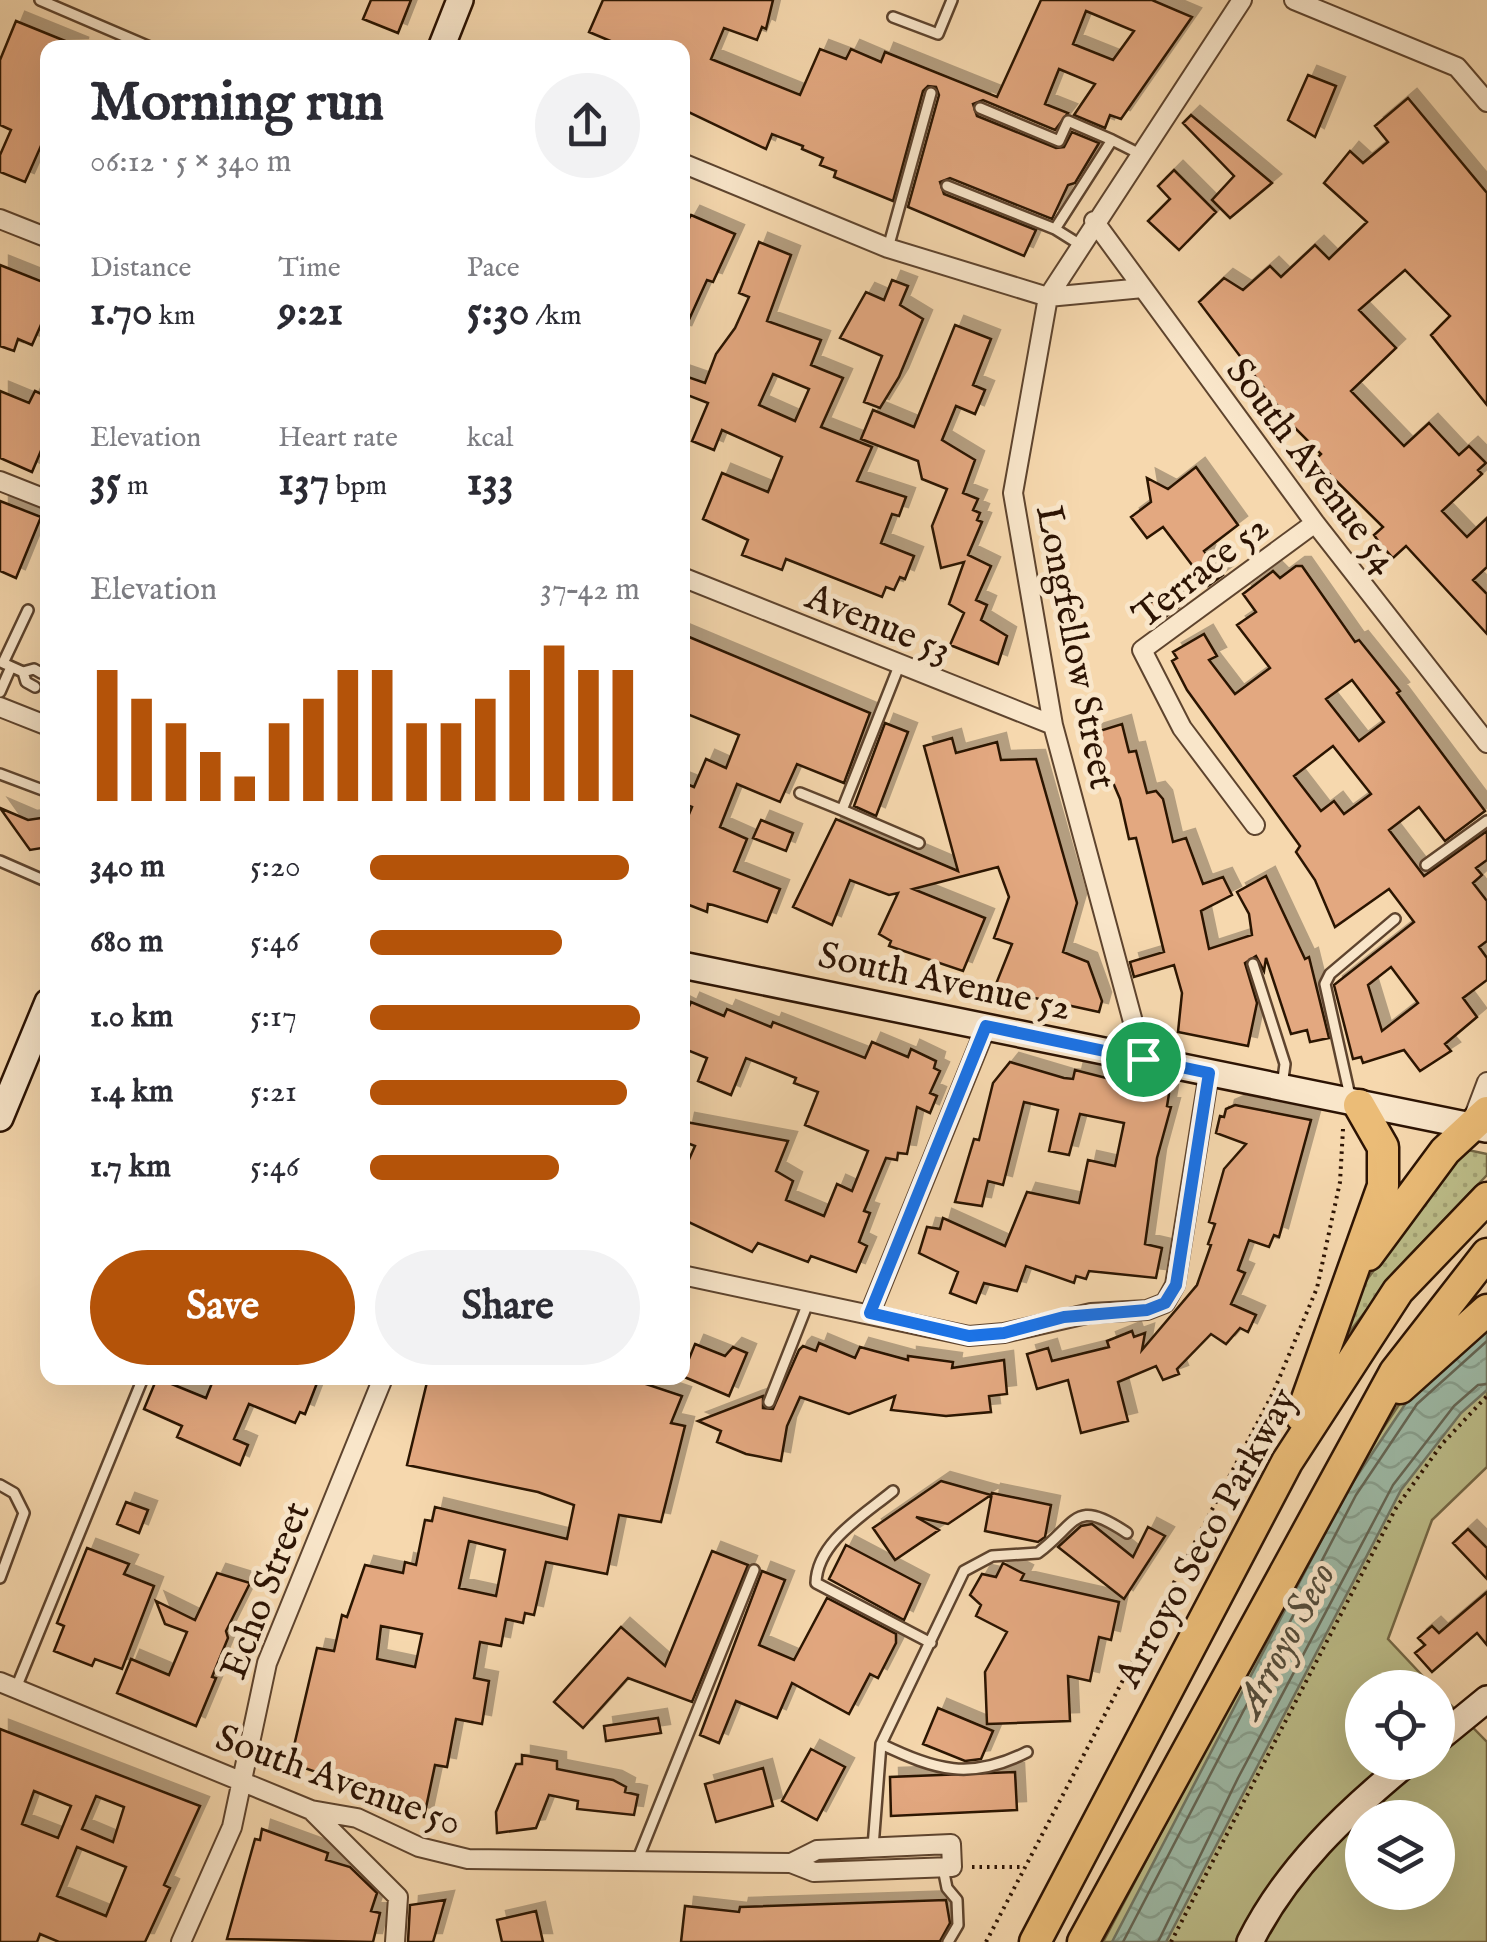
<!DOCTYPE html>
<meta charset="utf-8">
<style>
body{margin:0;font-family:"IM FELL English",serif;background:#f2f2f3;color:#2b2b33;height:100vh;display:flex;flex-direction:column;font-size:38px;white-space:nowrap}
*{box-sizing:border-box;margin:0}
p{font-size:32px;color:#7c7c81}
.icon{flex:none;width:55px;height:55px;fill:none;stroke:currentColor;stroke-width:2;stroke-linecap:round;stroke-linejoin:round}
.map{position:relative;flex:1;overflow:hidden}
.side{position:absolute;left:40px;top:40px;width:650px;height:1345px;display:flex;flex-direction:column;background:#fff;border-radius:20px;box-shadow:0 10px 40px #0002}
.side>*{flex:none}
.fabs{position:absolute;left:1345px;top:1670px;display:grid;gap:20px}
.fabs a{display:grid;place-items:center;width:110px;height:110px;border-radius:50%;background:#fff;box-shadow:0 10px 40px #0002;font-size:50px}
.pin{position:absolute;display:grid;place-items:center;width:85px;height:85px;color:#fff;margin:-42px;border:5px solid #fff;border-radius:50%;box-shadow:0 2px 10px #0007}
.round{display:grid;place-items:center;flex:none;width:105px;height:105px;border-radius:52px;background:#f2f2f3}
.headline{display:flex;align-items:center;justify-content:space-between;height:170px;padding:0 50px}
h1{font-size:55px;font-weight:700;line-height:75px}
.stats{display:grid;grid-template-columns:repeat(3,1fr);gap:15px;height:170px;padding:10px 50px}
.stats div{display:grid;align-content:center}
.stats b{font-size:42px;font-weight:700}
.stats small{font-size:28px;font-weight:400}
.stats p{font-size:28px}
.chart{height:280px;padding:20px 50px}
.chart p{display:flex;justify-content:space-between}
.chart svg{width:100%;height:180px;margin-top:10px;stroke:#b45309;stroke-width:6}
.primary-button{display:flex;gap:20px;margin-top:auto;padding:20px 50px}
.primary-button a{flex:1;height:115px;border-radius:60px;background:#b45309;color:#fff;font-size:40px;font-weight:700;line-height:115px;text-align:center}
.primary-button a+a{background:#f2f2f3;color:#2b2b33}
ul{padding:0 50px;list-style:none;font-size:32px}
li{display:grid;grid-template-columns:160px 120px 1fr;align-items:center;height:75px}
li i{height:25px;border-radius:12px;background:#b45309}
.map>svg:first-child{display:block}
.grass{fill:url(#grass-dots);stroke:#746846;stroke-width:2.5}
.park{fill:#bdbe8a;stroke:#746846;stroke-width:2.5;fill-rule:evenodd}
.water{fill:url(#water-waves);stroke:#707765;stroke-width:2.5}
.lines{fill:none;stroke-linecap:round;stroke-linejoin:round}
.shore{stroke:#646655;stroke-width:2.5}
.building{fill:#e3a880;stroke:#2c1303;stroke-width:2.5;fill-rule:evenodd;filter:url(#shadow)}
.lane-casing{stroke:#5e442e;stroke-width:14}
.street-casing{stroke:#5e442e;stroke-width:22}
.secondary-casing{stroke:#2c1303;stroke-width:30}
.highway-casing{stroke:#2c1303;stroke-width:35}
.path{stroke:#2c1303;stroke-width:4;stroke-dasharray:2.5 5;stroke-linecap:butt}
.lane{stroke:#f9e6ca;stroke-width:9}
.street{stroke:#f9e6ca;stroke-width:18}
.secondary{stroke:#f9e6ca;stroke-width:25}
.highway{stroke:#ebbc77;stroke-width:30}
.route-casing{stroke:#fff;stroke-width:20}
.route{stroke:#1a73e8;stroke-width:12}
.labels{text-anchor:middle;stroke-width:10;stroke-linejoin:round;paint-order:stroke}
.street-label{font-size:38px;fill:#2c1303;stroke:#f9e6ca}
.water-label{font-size:40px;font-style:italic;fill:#544d3c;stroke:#f9e6ca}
</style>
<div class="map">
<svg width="1487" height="1942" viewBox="0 0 1487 1942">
<defs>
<pattern id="grass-dots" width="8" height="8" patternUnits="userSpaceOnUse" patternTransform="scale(2.5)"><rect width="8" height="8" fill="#bdbe8a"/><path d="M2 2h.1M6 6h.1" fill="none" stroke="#a3a275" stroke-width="1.8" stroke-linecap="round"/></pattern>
<pattern id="water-waves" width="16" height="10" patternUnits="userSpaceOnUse" patternTransform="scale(2.5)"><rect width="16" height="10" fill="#9dbaa7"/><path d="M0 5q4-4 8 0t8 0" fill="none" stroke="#879f8e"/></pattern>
<filter id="shadow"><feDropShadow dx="9" dy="-9" stdDeviation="0" flood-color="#0004"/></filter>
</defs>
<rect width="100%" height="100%" fill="#f6d8ae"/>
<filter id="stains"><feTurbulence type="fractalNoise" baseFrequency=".002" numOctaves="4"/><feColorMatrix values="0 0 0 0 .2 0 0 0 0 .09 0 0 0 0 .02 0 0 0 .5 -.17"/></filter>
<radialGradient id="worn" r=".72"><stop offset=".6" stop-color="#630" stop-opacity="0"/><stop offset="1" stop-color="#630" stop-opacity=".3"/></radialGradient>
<path class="grass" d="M1463 1149 1487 1154V1175L1407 1258 1330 1357 1352 1300Z"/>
<path class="park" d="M1487 1322V1467L1432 1520 1388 1639 1433 1687 1362 1688V1762H1438V1692L1487 1742V1942H1103L1344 1487 1408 1391ZM1362 1818H1438V1892H1362Z"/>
<path class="water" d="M1487 1328V1390L1461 1413 1401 1490 1166 1942H1112L1347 1491 1410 1397Z"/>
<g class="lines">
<path class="shore" d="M1123 1942 1356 1495 1417 1404 1487 1341
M1158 1942 1238 1778 1393 1485 1454 1406 1478 1385 1487 1384"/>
</g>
<path class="building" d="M371 0H411L398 33 363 19Z
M603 0H773L766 29 762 27 757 40 724 28 711 59 800 95 820 49 846 59 851 49 881 62 885 52 997 97 1041 0H1152L1192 17 1121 119 1110 115 1105 128 1074 115 1095 84 1059 69 1045 104 1068 113 1055 130 983 100 973 104 977 116 1056 148 1064 147 1072 132 1099 143 1075 183 1068 185 1052 219 950 178 940 182 944 194 1036 230 1024 256 908 207 939 95 936 87 928 86 923 91 893 201 834 177 836 171 820 165 823 158 802 149 803 146 772 134 766 149 682 109V48H627L589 32ZM1086 11 1134 31 1113 60 1073 44Z
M16 21 80 47 48 48V130L25 182 0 172V155L11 130 0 125V60Z
M1308 75 1336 86 1315 137 1288 120Z
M1408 98 1487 193V405L1431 335 1450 316 1405 270 1359 310 1396 348 1351 391 1404 446 1429 423 1459 455 1469 446 1486 463 1478 470 1482 474 1442 511 1467 537 1487 518V567L1473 580 1487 594V634L1406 546 1393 558 1381 545 1374 535 1383 527 1315 460 1321 454 1292 425 1199 302 1224 278 1243 290 1270 266 1281 277 1315 245 1329 259 1367 222 1324 183 1350 151 1363 163 1388 142 1375 126Z
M1191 115 1272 183 1230 218 1212 200 1234 176 1183 123Z
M1174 170 1216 212 1179 250 1148 221 1170 199 1158 186Z
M691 215 735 234 713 282 707 280 682 335V231Z
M759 242 791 255 767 321 821 340 811 365 843 378 821 427 872 447 857 481 906 497 899 516 892 514 881 543 914 556 905 579 900 577 894 590 886 587 882 597 786 559 782 570 742 555 748 540 703 519 722 473 768 492 782 457 722 430 714 450 692 441 708 403 682 393V375L705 383 716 354 735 328 749 297 739 293ZM773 374 809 389 795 421 759 405Z
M0 265 48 284V319L44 318 32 345 18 339 14 351 0 346Z
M892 280 908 286 900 305 923 319 899 377 880 408 864 402 882 356 840 338 866 292 884 300Z
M955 325 991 339 973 385 985 390 975 414 956 406 942 440 975 460 963 493 978 499 973 510 980 513 977 520 982 522 968 555 991 566 976 600 987 605 981 620 1007 636 998 664 950 645 964 613 949 604 964 562 941 568 932 526 947 489 922 479 918 461 861 439 873 410 914 427Z
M0 391 29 403 35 391 48 397V434L32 472 0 458Z
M1196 467 1238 525 1204 551 1223 575 1208 586 1163 527 1147 538 1131 517 1151 502 1147 478 1168 489Z
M0 501 41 517 16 578 0 571Z
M1296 566H1302L1355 642 1359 640 1400 691 1397 693 1485 811 1445 841 1419 807 1389 830 1424 876 1487 831V860L1476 868 1482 875 1473 883 1487 901V941L1479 947 1487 958V980L1463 998 1477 1017 1445 1044 1451 1051 1420 1071 1404 1050 1363 1063 1361 1057 1353 1059 1334 985 1414 922 1389 889 1335 927 1315 880 1296 852 1300 846 1187 690 1172 661 1177 658 1173 652 1204 634 1217 656 1209 660 1235 694 1270 668 1237 625 1256 612 1243 594 1273 571 1280 578ZM1352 680 1384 722 1359 741 1326 699ZM1333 746 1371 794 1344 814 1334 801 1321 811 1294 776ZM1391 967 1418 1003 1382 1031 1368 985Z
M1176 584 1186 602 1157 623 1145 607Z
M682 634 870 713 844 783 797 764 780 802 737 784 720 827 747 839 734 871 780 889 767 922 713 905 708 904 707 912 684 903 688 896 682 894V831L692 807 682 803V782L694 787 706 759 726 768 739 735 682 712Z
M885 723 908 732 876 816 854 806Z
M1122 724 1129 752 1136 751 1147 793 1156 791 1163 799 1173 842 1186 838 1203 884 1223 877 1232 895 1201 911 1209 949 1252 935 1249 914 1237 892 1266 876 1305 959 1309 957 1329 1038 1310 1042 1307 1030 1291 1034 1266 958 1264 971 1256 956 1245 963 1257 1003 1248 1046 1178 1032 1182 993 1174 965 1134 977 1130 962 1164 952 1136 838 1129 839 1120 799 1114 785 1109 786 1093 733Z
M952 738 956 753 997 742 1001 760 1036 759 1077 903 1063 952 1088 962 1102 1001 1099 1012 1021 995 996 984 1012 944 994 938 1009 897 998 867 913 889 985 918 963 971 889 946 891 941 879 934 898 893 889 895 850 880 832 925 793 907 836 819 958 871 924 746Z
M0 808 28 820 48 817V847L30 850Z
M761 820 793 833 786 851 753 838Z
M691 1002 724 1016 727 1009 771 1027 773 1022 865 1058 872 1042 908 1057 911 1049 936 1061 934 1068 940 1071 930 1093 937 1096 930 1113 917 1107 907 1154 898 1153 897 1160 886 1158 864 1211 870 1213 859 1242 867 1246 856 1272 811 1256 808 1262 758 1243 752 1252 682 1219V1175L695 1146 682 1141 686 1122 788 1141 776 1171 793 1181 786 1200 824 1216 837 1184 852 1191 868 1151 805 1125 818 1092 794 1083 796 1078 746 1058 731 1095 698 1081 707 1058 682 1048V1006L688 1009Z
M1010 1062 1064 1078 1073 1079 1075 1070 1169 1094 1167 1106 1171 1107 1157 1158 1145 1244 1162 1248 1156 1278 1089 1271 1086 1279 1076 1276 1074 1283 1026 1266 1017 1291 984 1283 976 1303 950 1293 958 1272 919 1253 927 1227 940 1229 943 1218 1005 1246 1027 1192 1079 1203 1088 1160 1115 1166 1124 1123 1080 1114 1069 1155 1049 1151 1058 1110 1024 1102 1003 1185 988 1181 982 1206 955 1202 974 1139 979 1140 993 1083Z
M1235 1105 1311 1120 1279 1237 1274 1235 1269 1247 1249 1240 1238 1270 1245 1273 1231 1304 1256 1315 1248 1332 1240 1328 1226 1344 1211 1334 1177 1369 1179 1374 1163 1380 1156 1366 1118 1382 1128 1421 1081 1433 1068 1380 1037 1389 1027 1354 1048 1348 1052 1361 1109 1347 1107 1341 1132 1331 1134 1337 1145 1333 1142 1350 1197 1285 1211 1245 1208 1244 1215 1224 1209 1222 1224 1169 1246 1144 1216 1133 1220 1116 1224 1117 1226 1109Z
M819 1343 855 1358 860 1347 908 1360V1356L953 1362 952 1368 1004 1360 1007 1394 989 1396 991 1412 946 1416 891 1410 895 1396 849 1414 800 1397 787 1426 781 1461 746 1454 717 1442 721 1431 698 1421 763 1396V1408L773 1409 799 1350 803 1346 816 1351Z
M695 1344 725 1356 733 1347 747 1353 729 1396 682 1376Z
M157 1378 206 1398 214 1378H319L305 1414 300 1412 295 1423 249 1404 234 1439 248 1445 240 1465 177 1437 182 1426 144 1409Z
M428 1378H628L682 1396 671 1423 685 1426 661 1522 619 1515 607 1574 546 1562 534 1615 525 1613 523 1623 506 1619 501 1646 480 1642 474 1678 489 1681 482 1724 456 1719 447 1767 435 1765 424 1817 401 1813 403 1806 375 1800 376 1795 348 1789 349 1784 321 1778 322 1774 290 1763 317 1648 334 1651 342 1615 347 1617 365 1565 403 1573 405 1562 416 1565 425 1520 432 1521 435 1507 567 1539 574 1505 538 1492 407 1465ZM469 1541 505 1550 496 1596 459 1588ZM381 1626 422 1634 415 1667 377 1659Z
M941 1481 991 1495 948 1524 916 1517 939 1530 895 1560 873 1528Z
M992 1493 1051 1505 1045 1537 1038 1542 985 1531Z
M126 1502 148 1510 139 1533 117 1524Z
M1092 1524 1133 1557 1148 1527 1165 1536 1124 1599 1058 1547 1081 1526Z
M1468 1529 1487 1548V1579L1453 1543Z
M846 1545 920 1584 904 1620 829 1579Z
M87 1548 129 1564 124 1574 154 1586 122 1669 95 1659 92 1666 54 1651 64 1626 57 1623Z
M712 1551 748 1565 692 1702 628 1678 583 1728 554 1702 621 1627 665 1666Z
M1003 1563 1024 1574 1021 1580 1119 1602 1111 1640 1099 1637 1090 1681 1068 1676 1070 1721 987 1724 985 1672 1007 1632 976 1616 981 1605 970 1595 982 1574 996 1577Z
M762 1571 785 1580 759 1645 794 1660 827 1598 896 1634V1643L878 1678 870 1674 849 1714 792 1683 777 1718 736 1701 719 1743 700 1735Z
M217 1573 250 1583 226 1631 228 1638 212 1677 216 1678 196 1726 117 1693 131 1659 169 1675 187 1632 165 1624 156 1601 195 1620Z
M1487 1592V1645L1477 1633 1432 1672 1415 1653 1425 1645 1418 1638 1432 1626 1439 1633Z
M938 1708 993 1731 981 1759 965 1761 923 1744Z
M658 1718 661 1733 606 1741 604 1726Z
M0 1729 200 1806 164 1885 170 1888 145 1942H59L40 1934 37 1942H0ZM34 1791 71 1806 58 1838 22 1824ZM96 1796 124 1807 113 1842 82 1829ZM77 1847 126 1867 106 1916 57 1896Z
M811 1749 845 1767 817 1820 782 1801Z
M522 1755 557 1761V1769L613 1780 626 1787 625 1792 638 1795 634 1815 577 1809 578 1801 549 1795 536 1828 497 1833 496 1812 516 1764H522Z
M763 1768 773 1806 716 1822 705 1784Z
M1015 1772 1017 1810 891 1816 890 1777Z
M262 1829 328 1853 326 1860 350 1867 377 1893 371 1911 380 1913 373 1942 227 1939 255 1839 260 1840Z
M445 1900 433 1942H408L410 1905Z
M946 1900 950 1923 940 1941 681 1942 685 1906 739 1912 740 1907Z
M536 1911 543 1942H502L497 1920Z"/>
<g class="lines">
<g class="lane-casing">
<path id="lane" d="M40 0 152 48
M893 17 938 34 952 0
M980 108 1059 141 1068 121 1112 140
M947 186 1055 229 1079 244
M1055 229 1112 140 1138 153
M888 248 931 93
M48 536V545
M28 610 3 663 23 672 34 669 41 673
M899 666 842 810 919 843
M23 672 26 682 35 687
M0 692 11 667
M0 774 48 792
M800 793 842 810
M0 861 48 882
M1426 865 1487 821
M1253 964 1285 1064 1282 1086
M1350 1096 1325 984 1330 974 1395 919
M769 1402 808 1303
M0 1485 14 1493 24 1513 0 1578
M893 1491C864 1515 817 1542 816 1583L931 1643
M16 1688 143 1378
M881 1744C936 1770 970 1781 1027 1752
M873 1847 881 1744 964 1571 992 1556 1038 1553C1078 1523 1074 1497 1127 1533
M637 1861 754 1570
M943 1868 947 1888 957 1900 958 1925 948 1942"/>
</g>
<g class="street-casing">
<path id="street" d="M1294 0 1457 67 1487 102
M682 163 888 248 1048 297 1143 288
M0 219 48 238
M1094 221 1315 523 1487 743
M0 481 48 500
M682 577 1053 725
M0 707 48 726
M1255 825 1182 728 1142 650 1315 523
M1143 1059 1053 725 1013 493 1048 297 1242 0
M1473 1119 1487 1082
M682 1275 969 1336 1004 1333 1091 1313 1147 1310 1165 1303 1175 1285 1209 1073
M870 1313 987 1025
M0 1682 311 1810 357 1818 419 1847 468 1859 791 1863 814 1872 952 1867 951 1844 817 1850 791 1863
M312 1811 398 1897 395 1942
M181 1942 232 1827 267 1663 383 1378"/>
</g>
<g class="secondary-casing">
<path id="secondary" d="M441 48 460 0
M682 965 1486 1129
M0 1118 48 1002
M1438 1739 1487 1699
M1250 1942C1287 1868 1346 1813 1408 1762"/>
</g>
<g class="highway-casing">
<path id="highway" d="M1368 1255 1445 1151 1487 1112
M1400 1388 1487 1310
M1301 1416 1383 1186V1147L1359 1105
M1035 1942 1287 1462 1398 1291 1487 1198
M1083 1942 1395 1372 1487 1254"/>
</g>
<path class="path" d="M972 1867H1022
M986 1942 1273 1393 1317 1288 1340 1182 1343 1129
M1171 1942 1396 1508 1442 1444 1487 1396"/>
<use href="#lane" class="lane"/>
<use href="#street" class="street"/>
<use href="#secondary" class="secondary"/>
<use href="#highway" class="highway"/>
</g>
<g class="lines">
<g class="route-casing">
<path id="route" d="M986 1026 1209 1073 1176 1285 1165 1303 1147 1310 1064 1317 1004 1333 969 1336 870 1313Z"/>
</g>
<use href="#route" class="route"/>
</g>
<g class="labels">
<g class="street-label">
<text transform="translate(1313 465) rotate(53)" y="13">South Avenue 54</text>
<text transform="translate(1200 570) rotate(-38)" y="13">Terrace 52</text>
<text transform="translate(879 622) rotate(22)" y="13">Avenue 53</text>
<text transform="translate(1077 647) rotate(79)" y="13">Longfellow Street</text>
<text transform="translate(945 980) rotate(12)" y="13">South Avenue 52</text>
<text transform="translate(1205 1537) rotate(-61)" y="13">Arroyo Seco Parkway</text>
<text transform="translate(264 1590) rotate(-69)" y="13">Echo Street</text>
<text transform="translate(339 1779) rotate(20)" y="13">South Avenue 50</text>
</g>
<g class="water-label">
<text transform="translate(1284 1639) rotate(-62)" y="14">Arroyo Seco</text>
</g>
</g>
<rect width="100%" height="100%" filter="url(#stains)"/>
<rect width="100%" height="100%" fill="url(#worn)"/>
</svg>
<div class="fabs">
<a><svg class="icon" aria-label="locate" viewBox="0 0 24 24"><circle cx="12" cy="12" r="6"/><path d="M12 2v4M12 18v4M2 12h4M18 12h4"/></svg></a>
<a><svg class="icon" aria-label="layers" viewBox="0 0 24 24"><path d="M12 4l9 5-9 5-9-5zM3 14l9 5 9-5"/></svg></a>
</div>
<div class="pin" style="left:1143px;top:1059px;background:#1e9e55"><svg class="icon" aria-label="arrive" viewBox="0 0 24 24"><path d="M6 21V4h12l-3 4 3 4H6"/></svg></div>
<section class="side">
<div class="headline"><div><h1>Morning run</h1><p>06:12 · 5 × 340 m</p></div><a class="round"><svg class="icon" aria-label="share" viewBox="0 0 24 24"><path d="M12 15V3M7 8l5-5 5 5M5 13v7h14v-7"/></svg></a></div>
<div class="stats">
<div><p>Distance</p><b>1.70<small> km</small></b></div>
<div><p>Time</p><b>9:21</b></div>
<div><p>Pace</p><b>5:30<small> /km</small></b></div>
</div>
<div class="stats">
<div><p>Elevation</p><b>35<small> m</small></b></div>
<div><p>Heart rate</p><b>137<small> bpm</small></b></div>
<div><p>kcal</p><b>133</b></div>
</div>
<div class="chart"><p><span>Elevation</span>37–42 m</p>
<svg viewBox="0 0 160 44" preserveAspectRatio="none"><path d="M5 44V12M15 44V19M25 44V25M35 44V32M45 44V38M55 44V25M65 44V19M75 44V12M85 44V12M95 44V25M105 44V25M115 44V19M125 44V12M135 44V6M145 44V12M155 44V12"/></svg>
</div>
<ul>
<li><b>340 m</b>5:20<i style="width:96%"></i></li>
<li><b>680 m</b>5:46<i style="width:71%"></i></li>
<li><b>1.0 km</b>5:17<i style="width:100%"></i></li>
<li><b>1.4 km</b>5:21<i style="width:95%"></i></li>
<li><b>1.7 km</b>5:46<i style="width:70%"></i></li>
</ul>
<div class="primary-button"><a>Save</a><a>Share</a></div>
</section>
</div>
